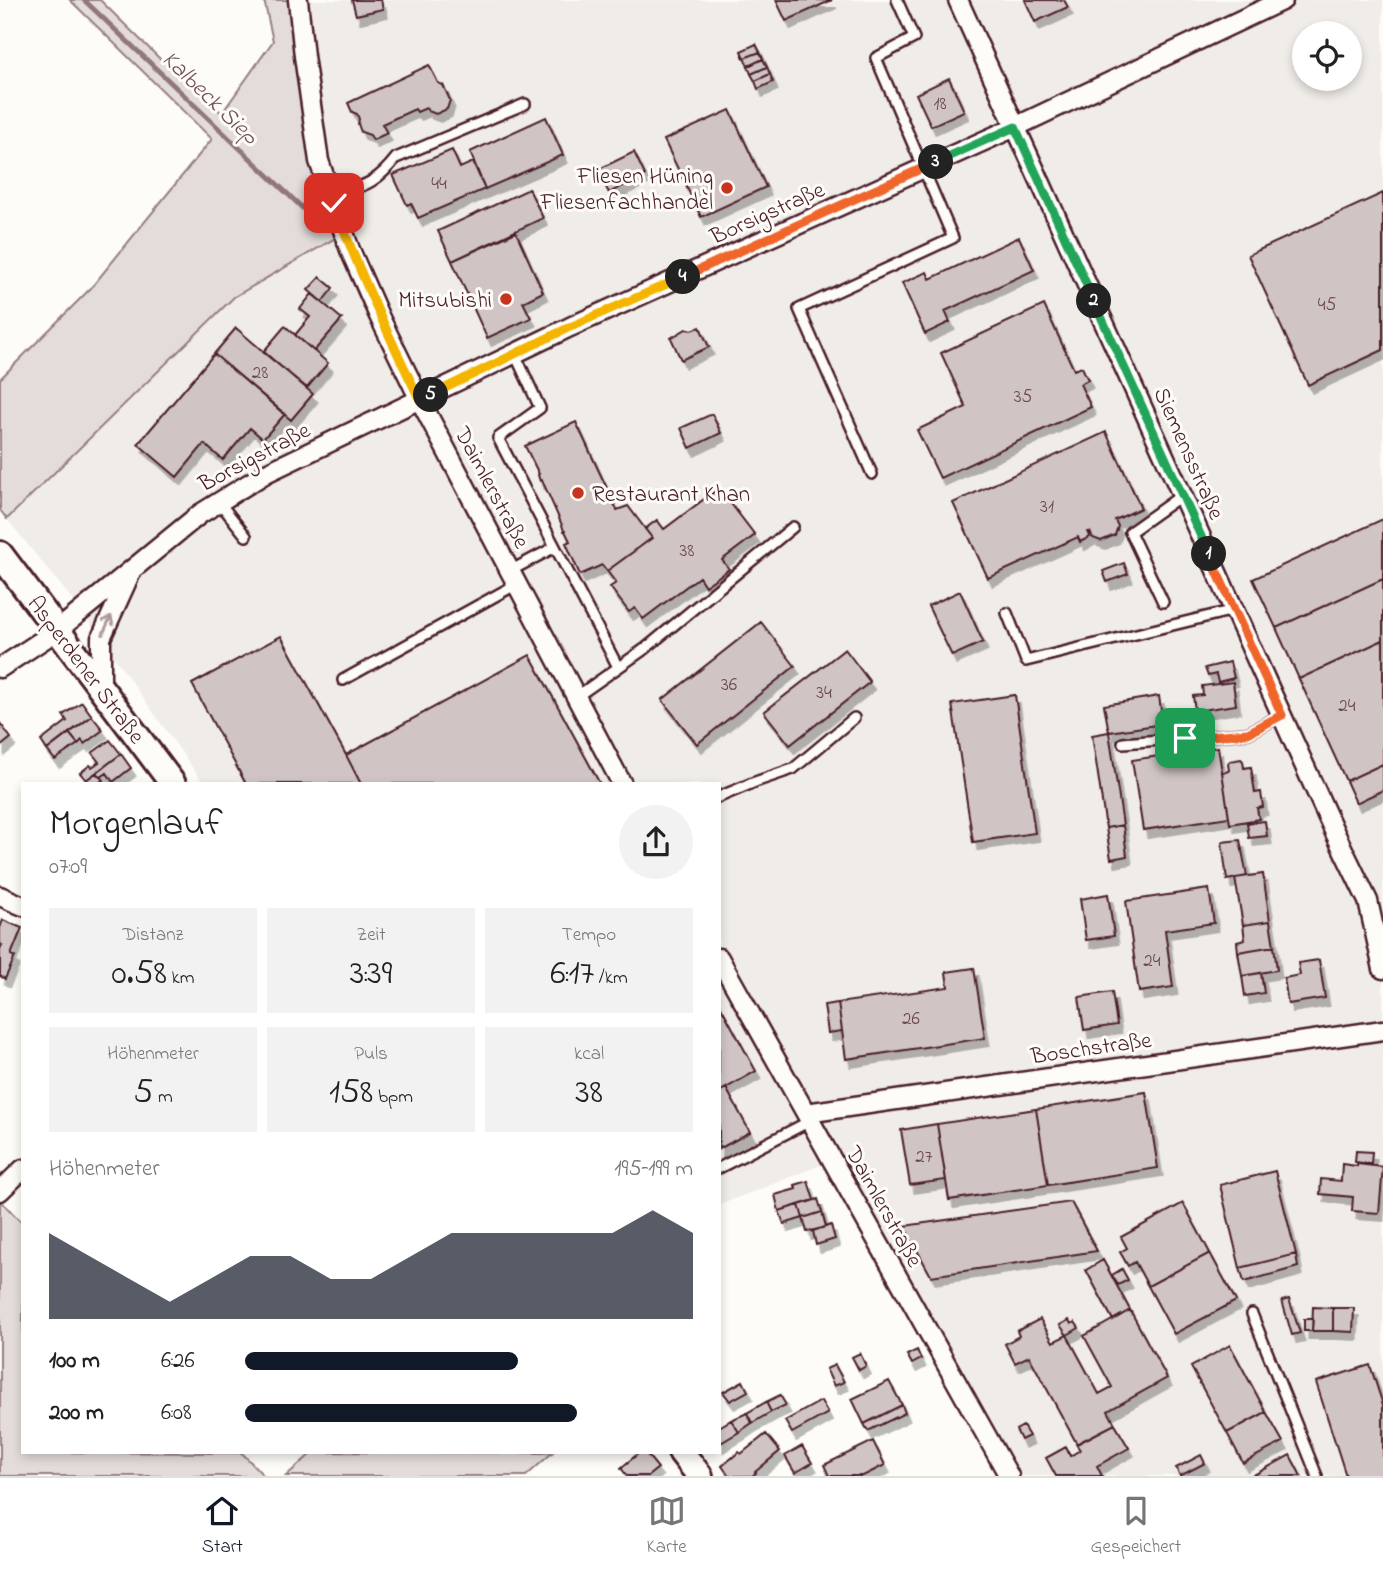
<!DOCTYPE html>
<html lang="de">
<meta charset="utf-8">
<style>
body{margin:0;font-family:"Indie Flower",sans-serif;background:#f2f2f2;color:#222;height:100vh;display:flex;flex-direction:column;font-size:26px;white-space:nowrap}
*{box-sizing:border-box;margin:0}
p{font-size:23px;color:#767676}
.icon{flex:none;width:38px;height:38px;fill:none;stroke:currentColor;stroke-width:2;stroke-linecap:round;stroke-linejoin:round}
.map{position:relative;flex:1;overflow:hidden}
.drawer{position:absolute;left:21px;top:782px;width:700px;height:672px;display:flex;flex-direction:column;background:#fff;border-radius:0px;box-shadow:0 4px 10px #0003}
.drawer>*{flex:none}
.fabs{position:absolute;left:1292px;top:21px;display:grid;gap:14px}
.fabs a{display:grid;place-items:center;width:70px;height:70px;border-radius:50%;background:#fff;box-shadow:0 4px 10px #0003;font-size:35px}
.pin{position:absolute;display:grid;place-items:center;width:60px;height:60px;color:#fff;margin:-30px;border-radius:14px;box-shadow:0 4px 10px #0006}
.km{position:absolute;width:35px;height:35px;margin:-18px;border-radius:50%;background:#222;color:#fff;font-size:19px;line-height:35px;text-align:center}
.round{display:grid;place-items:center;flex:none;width:74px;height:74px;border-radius:37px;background:#f2f2f2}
.head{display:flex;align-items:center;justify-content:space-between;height:119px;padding:0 28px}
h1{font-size:38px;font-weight:600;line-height:52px}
.stats{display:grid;grid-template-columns:repeat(3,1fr);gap:10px;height:119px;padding:7px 28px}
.stats div{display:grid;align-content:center;border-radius:0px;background:#f2f2f2;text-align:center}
.stats b{font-size:35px;font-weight:600}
.stats small{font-size:19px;font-weight:400}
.stats p{font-size:19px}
.chart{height:196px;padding:14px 28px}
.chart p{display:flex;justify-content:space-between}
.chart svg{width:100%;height:126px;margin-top:7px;fill:#111827;opacity:.7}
ul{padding:0 28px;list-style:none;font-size:23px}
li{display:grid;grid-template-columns:112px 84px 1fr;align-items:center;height:52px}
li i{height:18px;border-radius:9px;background:#111827}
.dock{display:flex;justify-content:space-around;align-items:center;height:98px;border-top:2px solid #e0e0e0;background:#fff;font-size:19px;color:#767676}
.dock a{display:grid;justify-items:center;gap:4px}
.dock .selected{color:#111827}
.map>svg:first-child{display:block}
.built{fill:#f0ece8;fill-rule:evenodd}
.green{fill:#e3dcda;stroke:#967e82;stroke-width:2}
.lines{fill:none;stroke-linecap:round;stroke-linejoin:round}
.stream{stroke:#91777b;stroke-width:5}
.building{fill:#d0c5c4;stroke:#4a1f2b;stroke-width:2;filter:url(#shadow)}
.service-casing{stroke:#4a1f2b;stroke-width:14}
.minor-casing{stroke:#4a1f2b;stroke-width:23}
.secondary-casing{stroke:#4a1f2b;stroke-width:30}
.service{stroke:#fdfcf7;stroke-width:9}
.minor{stroke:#fdfcf7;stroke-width:18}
.secondary{stroke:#fdfcf7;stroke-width:24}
.oneway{stroke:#ac999b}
.split-1-casing{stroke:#fff;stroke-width:14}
.split-2-casing{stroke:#fff;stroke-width:14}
.split-3-casing{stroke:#fff;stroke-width:14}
.split-4-casing{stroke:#fff;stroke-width:14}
.split-5-casing{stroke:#fff;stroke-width:14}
.split-6-casing{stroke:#fff;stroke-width:14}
.split-1{stroke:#f0652b;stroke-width:9}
.split-2{stroke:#22a559;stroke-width:9}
.split-3{stroke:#22a559;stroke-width:9}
.split-4{stroke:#f0652b;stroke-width:9}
.split-5{stroke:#f5b400;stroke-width:9}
.split-6{stroke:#f5b400;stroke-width:9}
.poi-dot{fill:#c8321e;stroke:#fdfcf7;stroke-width:2.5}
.labels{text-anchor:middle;stroke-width:6;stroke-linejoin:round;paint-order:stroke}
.number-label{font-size:19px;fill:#6c4851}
.poi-label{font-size:23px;fill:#4a1f2b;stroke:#fdfcf7;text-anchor:end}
.street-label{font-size:23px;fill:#4a1f2b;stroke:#fdfcf7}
.water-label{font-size:24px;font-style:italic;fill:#73525a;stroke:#fdfcf7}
</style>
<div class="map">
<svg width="1383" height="1476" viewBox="0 0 1383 1476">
<defs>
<filter id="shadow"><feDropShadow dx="4.5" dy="8" stdDeviation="0" flood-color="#0004"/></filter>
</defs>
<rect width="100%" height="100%" fill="#fdfcf7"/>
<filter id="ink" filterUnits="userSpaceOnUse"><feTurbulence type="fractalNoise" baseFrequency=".0143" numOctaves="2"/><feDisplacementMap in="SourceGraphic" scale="14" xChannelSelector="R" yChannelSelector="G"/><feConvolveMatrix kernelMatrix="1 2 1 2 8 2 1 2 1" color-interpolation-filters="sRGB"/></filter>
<g filter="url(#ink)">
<path class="built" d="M298 0H1383V1476H1009L831 1161 719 1205V784H204L81 610 7 519 234 297 344 233 334 203ZM1304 33H1349V79H1304Z"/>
<path class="green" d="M70 0H100L159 58 222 113 273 41 264 0H299L308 83 344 233 234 297 7 519 0 510V379L91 288 212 139Z
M0 1200 23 1224V1452L242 1453 264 1476H0Z
M312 1453V1452L552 1453 526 1476H286Z"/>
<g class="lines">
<path class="stream" d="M84 0 314 219"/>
</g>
<path class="building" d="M352 0H381L383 9 356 15Z
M776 0H832L786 21Z
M1025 0H1064L1068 7 1035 22Z
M756 44 760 52 744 58 741 51Z
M760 52 763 59 748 66 744 58Z
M763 59 767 67 751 74 748 66Z
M429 65 438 83 443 85 450 100 447 109 436 114 428 111 426 108 417 112 415 109 382 124 387 133 373 140 370 135 361 132 358 124 359 119 357 114 352 112 348 103Z
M767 67 770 74 755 81 751 74Z
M770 74 773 82 758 89 755 81Z
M949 78 964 111 931 126 916 94Z
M730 110 766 187 701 217 664 140Z
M546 117 563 155 485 189 470 152Z
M452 150 460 168 473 162 485 189 418 218 411 203 407 205 393 175Z
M634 152 645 175 609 193 597 170Z
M529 189 543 218 452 261 438 231Z
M1383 193V350L1308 385 1248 255Z
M516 232 543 292 523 302 531 318 487 338 452 261Z
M1019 237 1034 270 945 311 950 322 925 334 902 283 927 272 930 279Z
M320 277 333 288 322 302 308 290Z
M312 294 342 319 314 351 295 335 310 317 300 309Z
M1044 305 1074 370 1082 367 1088 380 1080 384 1091 407 940 478 917 430 966 407 941 353Z
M285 326 328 363 307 388 263 352Z
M700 327 709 347 681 360 671 338 686 329 692 330Z
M236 328 313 394 291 420 214 354Z
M214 354 285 414 263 439 250 428 223 460 204 444 177 477 138 444Z
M712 414 721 433 690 448 681 428Z
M576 422 617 510 628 506 652 538 607 571 602 565 580 575 566 543 570 541 565 531H564L562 525 542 480 540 481 538 475 539 474 525 446Z
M1106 432 1141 508 1115 520 1118 526 1115 535 1101 541 1093 538 1090 532H1088L1090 537 1080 542 1078 537 988 578 953 503Z
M719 488 755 535 722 560 729 569 705 586 699 577 643 619 635 608 629 612 610 587 616 583 607 571 652 538 645 529 657 520 664 529Z
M1383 519V579L1276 628 1253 579Z
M1124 563 1128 574 1107 582 1103 571Z
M1383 579V640L1299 679 1276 628Z
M960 591 983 642 952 656 928 606Z
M761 622 795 666 697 744 662 700Z
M281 636 346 755 361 784H246L192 684Z
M1383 640V764L1346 781 1299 679Z
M845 649 870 682 790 745 764 712Z
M530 655 600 784H361L346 755Z
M1230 662 1234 678 1218 682 1216 674 1208 676 1205 668Z
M1233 682 1236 705 1195 711 1193 696 1203 695 1202 686Z
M1015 695 1035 833 973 842 952 704Z
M1159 696 1163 724 1109 732 1104 705Z
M82 702 92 716 47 750 41 741 67 721 63 715Z
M92 716 103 730 84 744 82 740 78 744 69 733Z
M0 723 11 738 0 747Z
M1109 732 1123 825 1106 828 1092 735Z
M69 733 78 744 55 760 47 750Z
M110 740 121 754 86 780 80 773 90 765 92 767 99 762 92 753Z
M1218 747 1229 817 1143 830 1132 760Z
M121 754 131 768 113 782 107 773 101 777 96 773Z
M1241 759 1243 761 1244 768 1251 767 1255 793 1261 792 1263 807 1257 808 1259 819 1230 824 1222 772 1229 771 1228 763 1230 761Z
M1383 764V790L1356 803 1346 781Z
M96 773 103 780 97 784H88L86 780Z
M1265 821 1267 836 1249 838 1247 823Z
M1123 825 1127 856 1111 859 1106 828Z
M1240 840 1247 876 1227 880 1222 842Z
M1263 874 1270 921 1243 925 1235 878Z
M1209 889 1214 923 1165 930 1173 987 1139 992 1126 901Z
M1108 894 1114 936 1086 940 1080 899Z
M3 920 22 928 11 955 15 957 5 979 0 976V949L2 945 0 944V928Z
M1270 921 1274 946 1238 952 1237 942 1245 940 1243 925Z
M1274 946 1277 970 1242 976 1238 952Z
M1319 960 1325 998 1288 1004 1284 978 1300 975 1298 963Z
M974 968 985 1038 846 1059 838 1003 948 987 946 972Z
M1261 973 1264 993 1245 996 1242 976Z
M1112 992 1117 1025 1084 1030 1079 997Z
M719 1003 756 1071 719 1092Z
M838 1003 842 1031 828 1033 824 1005Z
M726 1088 750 1132 719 1149V1092Z
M1146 1092 1158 1168 1048 1185 1036 1109Z
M1036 1109 1048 1185 949 1200 937 1124Z
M937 1124 946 1180 910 1185 901 1130Z
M1356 1151 1372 1152 1371 1164 1355 1162Z
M1342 1164 1357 1166V1164L1383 1167 1379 1213 1352 1211 1353 1197 1320 1194 1321 1179 1341 1181Z
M1275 1171 1296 1254 1240 1268 1220 1185Z
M808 1181 814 1200 779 1211 775 1195 796 1189 795 1185Z
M818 1199 822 1212 803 1218 799 1205Z
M1071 1202 1097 1251 931 1276 904 1226Z
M1183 1203 1210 1253 1148 1286 1135 1262 1128 1266 1120 1252 1127 1248 1121 1237Z
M799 1205 803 1218 784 1224 779 1211Z
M822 1212 826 1227 807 1232 803 1218Z
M831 1225 835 1239 816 1245 813 1231Z
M1210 1253 1236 1301 1174 1334 1148 1286Z
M1296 1254 1298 1267 1244 1282 1240 1268Z
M1103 1260 1130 1310 1113 1320 1086 1270Z
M1122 1269 1128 1280 1118 1285 1112 1275Z
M1289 1299 1300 1333 1292 1335 1282 1301Z
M1313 1307 1333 1308V1331H1312Z
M1333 1308H1354L1353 1332 1333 1331Z
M1130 1310 1167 1378 1108 1411 1115 1424 1077 1444 1029 1356 1015 1363 1005 1344 1019 1336 1017 1331 1040 1319 1053 1342 1067 1335 1099 1394 1112 1387 1084 1336Z
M1304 1319H1313L1312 1331H1304Z
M1069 1320 1071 1324 1075 1322 1079 1328 1067 1335 1060 1325Z
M1230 1345 1266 1412 1227 1433 1191 1367Z
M917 1350 921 1359 912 1364 907 1355Z
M860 1353 866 1366 859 1370 852 1357Z
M835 1365 844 1382 834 1386 826 1369Z
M1370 1365 1383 1405V1476H1346L1316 1382Z
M743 1381 748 1391 730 1401 723 1392Z
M889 1381 902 1405 864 1424 852 1399Z
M780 1395 786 1405 771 1412 766 1402Z
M821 1401 828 1413 792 1433 785 1421Z
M766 1402 771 1412 752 1423 747 1413Z
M902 1405 905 1413 868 1431 864 1424Z
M1266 1412 1283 1442 1243 1463 1227 1433Z
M747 1413 752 1423 739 1432 731 1420Z
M731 1420 739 1432 719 1444V1427Z
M1114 1423 1129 1448 1097 1466 1102 1476H1056L1046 1458 1066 1447 1070 1456 1080 1450 1076 1444 1115 1424Z
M1023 1426 1029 1436 1021 1440 1016 1430Z
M766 1434 780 1451 755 1472 756 1473 752 1476H729L722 1466 739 1452 741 1454Z
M873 1441 885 1465 863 1476H829L824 1465Z
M802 1446 812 1463 795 1473 785 1456Z
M640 1452H645L658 1468 648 1476H627L621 1468Z
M1201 1455 1205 1463 1180 1476 1176 1468Z
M1290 1455 1301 1476H1252Z"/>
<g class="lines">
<g class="service-casing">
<path id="service" d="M332 197C362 186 375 185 396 158L525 104
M515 354 540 408 498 438 618 667
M872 474 799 309 953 238 876 58 914 38 897 0
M219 502 246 536
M510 571 555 547
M1163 602 1130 532 1182 495
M1007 613 1026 661 1234 610
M343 680 517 584
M576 697 646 648 793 527
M1123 743 1248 733 1282 715
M719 797 755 782 793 769 854 718
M719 1168 810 1121
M1252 1314 1317 1476"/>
</g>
<g class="minor-casing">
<path id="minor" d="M298 0 304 56 319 161 350 250 379 316 420 400 622 784
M958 0 1335 833 1368 901 1383 969
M0 668 58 630 200 514 266 473 570 327 1015 127 1283 0
M101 688V638L131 572
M0 896 23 906
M719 958 1009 1476
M806 1113 1383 1030
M0 1191 23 1169"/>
</g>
<g class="secondary-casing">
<path id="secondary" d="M0 554 173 784
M681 1452 700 1476"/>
</g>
<use href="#service" class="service"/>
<use href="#minor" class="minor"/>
<use href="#secondary" class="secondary"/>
</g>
<defs><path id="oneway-shaft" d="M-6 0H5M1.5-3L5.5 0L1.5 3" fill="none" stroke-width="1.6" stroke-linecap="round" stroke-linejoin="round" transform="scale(1.75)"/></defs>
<use class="oneway" href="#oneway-shaft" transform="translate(107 625) rotate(-66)"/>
</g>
<g class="lines" filter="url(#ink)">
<g class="split-1-casing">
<path id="split-1" d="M1185 738 1248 733 1282 715 1209 554"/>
</g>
<g class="split-2-casing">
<path id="split-2" d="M1094 301 1209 554"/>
</g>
<g class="split-3-casing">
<path id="split-3" d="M936 162 1015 127 1094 301"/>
</g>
<g class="split-4-casing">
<path id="split-4" d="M683 277 936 162"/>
</g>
<g class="split-5-casing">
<path id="split-5" d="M431 395 570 327 683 277"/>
</g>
<g class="split-6-casing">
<path id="split-6" d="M334 203C358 271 388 335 420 400L431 395"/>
</g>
<use href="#split-1" class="split-1"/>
<use href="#split-2" class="split-2"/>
<use href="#split-3" class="split-3"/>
<use href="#split-4" class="split-4"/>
<use href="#split-5" class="split-5"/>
<use href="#split-6" class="split-6"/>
</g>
<g class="poi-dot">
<circle cx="727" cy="188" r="7"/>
<circle cx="506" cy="299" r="7"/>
<circle cx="578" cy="493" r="7"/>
</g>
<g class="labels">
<g class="number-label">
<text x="940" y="109">18</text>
<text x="439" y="189">44</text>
<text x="1327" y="310">45</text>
<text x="260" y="378">28</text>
<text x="1023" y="402">35</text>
<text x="1047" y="512">31</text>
<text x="687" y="556">38</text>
<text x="729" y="690">36</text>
<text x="824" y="698">34</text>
<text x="1347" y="711">24</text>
<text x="1152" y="966">24</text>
<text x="911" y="1024">26</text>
<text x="924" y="1162">27</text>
</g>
<g class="poi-label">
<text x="713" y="183">Fliesen Hüning<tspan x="713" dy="26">Fliesenfachhandel</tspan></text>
<text x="492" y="307">Mitsubishi</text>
<text x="592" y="501" text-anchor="start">Restaurant Khan</text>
</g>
<g class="street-label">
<text transform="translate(767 212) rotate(-24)" y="8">Borsigstraße</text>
<text transform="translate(1190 453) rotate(66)" y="8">Siemensstraße</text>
<text transform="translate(254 456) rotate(-28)" y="8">Borsigstraße</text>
<text transform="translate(493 487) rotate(62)" y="8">Daimlerstraße</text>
<text transform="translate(87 669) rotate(53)" y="8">Asperdener Straße</text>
<text transform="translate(1091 1047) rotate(-8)" y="8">Boschstraße</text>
<text transform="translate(885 1206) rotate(61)" y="8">Daimlerstraße</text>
</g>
<g class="water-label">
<text transform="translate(211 97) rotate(44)" y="8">Kalbeck Siep</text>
</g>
</g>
</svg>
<div class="fabs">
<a><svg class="icon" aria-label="locate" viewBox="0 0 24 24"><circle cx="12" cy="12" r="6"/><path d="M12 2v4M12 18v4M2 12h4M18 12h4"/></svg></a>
</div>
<div class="pin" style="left:1185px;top:738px;background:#1e9e55"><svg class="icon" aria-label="arrive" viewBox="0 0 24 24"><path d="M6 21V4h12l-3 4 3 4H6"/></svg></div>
<div class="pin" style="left:334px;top:203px;background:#d93025"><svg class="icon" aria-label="check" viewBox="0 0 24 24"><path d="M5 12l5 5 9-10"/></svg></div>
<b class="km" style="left:1209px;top:554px">1</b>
<b class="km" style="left:1094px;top:301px">2</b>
<b class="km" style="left:936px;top:162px">3</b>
<b class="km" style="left:683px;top:277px">4</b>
<b class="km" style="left:431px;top:395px">5</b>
<section class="drawer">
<div class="head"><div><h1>Morgenlauf</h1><p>07:09</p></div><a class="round"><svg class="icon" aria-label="share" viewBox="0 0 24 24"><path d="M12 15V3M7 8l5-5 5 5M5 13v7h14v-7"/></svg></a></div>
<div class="stats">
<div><p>Distanz</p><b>0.58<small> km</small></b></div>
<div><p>Zeit</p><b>3:39</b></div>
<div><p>Tempo</p><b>6:17<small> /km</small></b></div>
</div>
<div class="stats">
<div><p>Höhenmeter</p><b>5<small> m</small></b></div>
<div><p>Puls</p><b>158<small> bpm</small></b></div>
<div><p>kcal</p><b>38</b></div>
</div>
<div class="chart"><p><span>Höhenmeter</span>195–199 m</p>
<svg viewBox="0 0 160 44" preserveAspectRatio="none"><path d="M0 44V14L10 22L20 30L30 38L40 30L50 22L60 22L70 30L80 30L90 22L100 14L110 14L120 14L130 14L140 14L150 6L160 14V44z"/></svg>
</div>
<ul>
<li><b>100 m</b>6:26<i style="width:61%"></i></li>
<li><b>200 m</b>6:08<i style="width:74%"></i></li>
</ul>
</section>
</div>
<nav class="dock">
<a class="selected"><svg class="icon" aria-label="home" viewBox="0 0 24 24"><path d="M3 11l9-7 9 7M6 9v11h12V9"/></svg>Start</a>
<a><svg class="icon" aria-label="map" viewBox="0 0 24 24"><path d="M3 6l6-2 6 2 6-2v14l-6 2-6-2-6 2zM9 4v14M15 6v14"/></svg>Karte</a>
<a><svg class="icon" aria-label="saved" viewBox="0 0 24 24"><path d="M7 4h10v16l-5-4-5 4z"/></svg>Gespeichert</a>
</nav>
